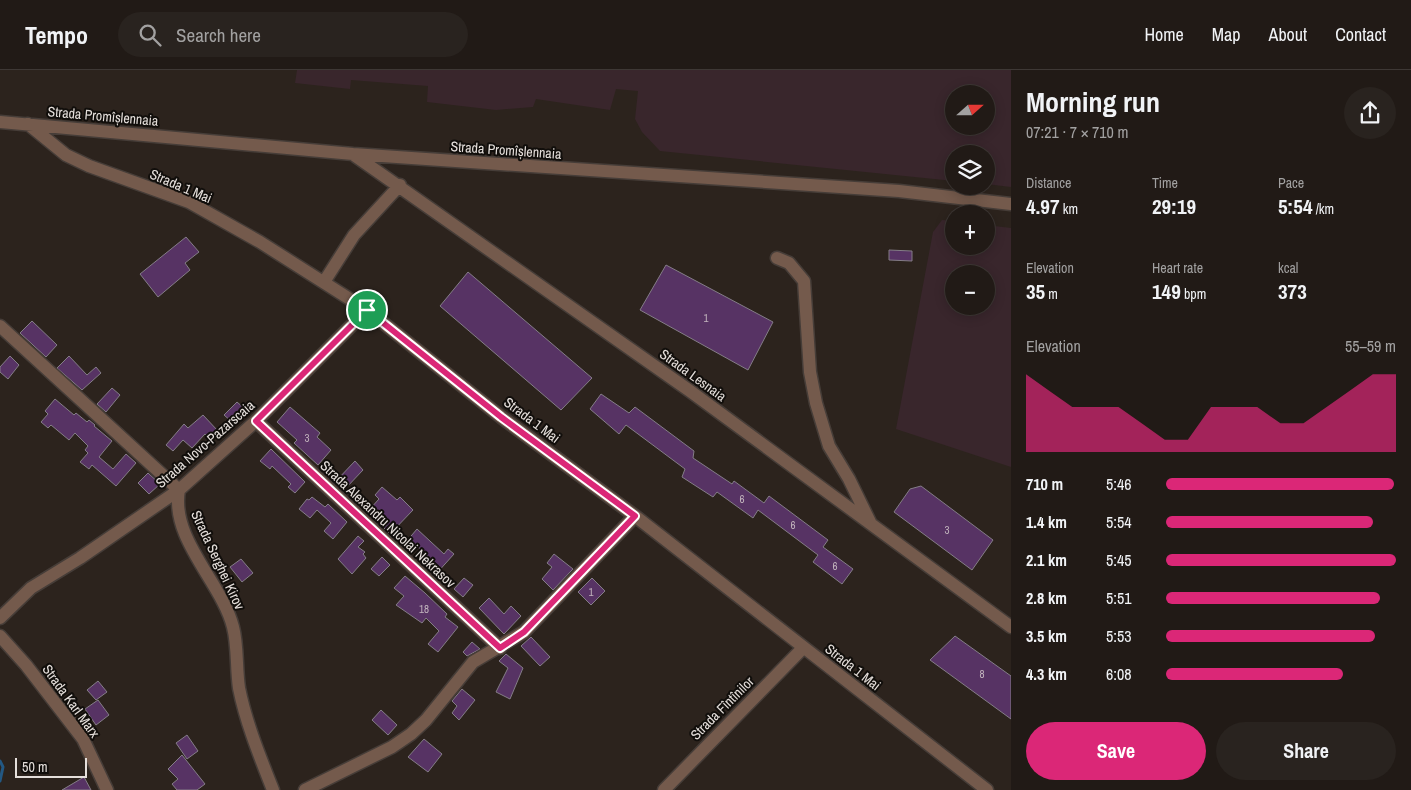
<!DOCTYPE html>
<meta charset="utf-8">
<style>
body{margin:0;font-family:"Archivo Narrow",sans-serif;background:#29231f;color:#f1f3f6;height:100vh;display:flex;flex-direction:column;font-size:19px;white-space:nowrap}
*{box-sizing:border-box;margin:0}
p{font-size:16px;color:#a2a1a1}
.icon{flex:none;width:28px;height:28px;fill:none;stroke:currentColor;stroke-width:2;stroke-linecap:round;stroke-linejoin:round}
.map{position:relative;flex:1;overflow:hidden}
.side{display:flex;flex-direction:column;background:#211a16;width:400px}
.side>*{flex:none}
.needle{width:32px;rotate:69deg}
.buttons{position:absolute;left:945px;top:15px;display:grid;gap:10px}
.buttons a{display:grid;place-items:center;width:50px;height:50px;border-radius:50%;background:#211a16;box-shadow:0 2px 12px #0003,0 0 0 1px #3e3835;font-size:25px}
.scale{position:absolute;left:15px;bottom:12px;width:72px;box-sizing:border-box;padding-left:5px;border:2px solid #e5dfdb;border-top:0;font-size:14px;line-height:18px;white-space:nowrap;color:#e5dfdb;-webkit-text-stroke:4px #110e0b;paint-order:stroke}
.pin{position:absolute;display:grid;place-items:center;width:42px;height:42px;color:#fff;margin:-21px;border:2px solid #fff;border-radius:50%;box-shadow:0 1px 5px #0007}
.round{display:grid;place-items:center;flex:none;width:52px;height:52px;border-radius:26px;background:#29231f}
.overview{display:flex;align-items:center;justify-content:space-between;height:85px;padding:0 15px}
h1{font-size:28px;font-weight:700;line-height:38px}
.metrics{display:grid;grid-template-columns:repeat(3,1fr);gap:8px;height:85px;padding:5px 15px}
.metrics div{display:grid;align-content:center}
.metrics b{font-size:21px;font-weight:700}
.metrics small{font-size:14px;font-weight:400}
.metrics p{font-size:14px}
.chart{height:140px;padding:10px 15px}
.chart p{display:flex;justify-content:space-between}
.chart svg{width:100%;height:90px;margin-top:5px;fill:#db2777;opacity:.7}
.button{display:flex;gap:10px;margin-top:auto;padding:10px 15px}
.button a{flex:1;height:58px;border-radius:30px;background:#db2777;color:#fff;font-size:20px;font-weight:700;line-height:58px;text-align:center}
.button a+a{background:#29231f;color:#f1f3f6}
ul{padding:0 15px;list-style:none;font-size:16px}
li{display:grid;grid-template-columns:80px 60px 1fr;align-items:center;height:38px}
li i{height:12px;border-radius:6px;background:#db2777}
header{display:flex;align-items:center;gap:30px;box-sizing:border-box;height:70px;padding:0 25px;background:#211a16;border-bottom:1px solid #3e3835}
header strong{font-size:24px}
nav{display:flex;gap:28px;margin-inline-start:auto;font-size:18px}
.search{width:350px;height:45px;background:#29231f;display:flex;align-items:center;gap:12px;box-sizing:border-box;padding:0 18px;border-radius:28px;color:#a2a1a1;font-size:19px}
main{display:flex;flex:1;min-height:0}
.map>svg:first-child{display:block}
.industrial{fill:#39262c;fill-rule:evenodd}
.lines{fill:none;stroke-linecap:round;stroke-linejoin:round}
.stream{stroke:#235883;stroke-width:3}
.building{fill:#573364;stroke:#847d87}
.minor-casing{stroke:#463d38;stroke-width:15}
.minor{stroke:#745a4c;stroke-width:12}
.route-casing{stroke:#fff;stroke-width:10}
.route{stroke:#db2777;stroke-width:6}
.labels{text-anchor:middle;stroke-width:4;stroke-linejoin:round;paint-order:stroke}
.number-label{font-size:11px;fill:#c2b4bd}
.street-label{font-size:14px;fill:#e5dfdb;stroke:#110e0b}
</style>
<header>
<strong>Tempo</strong>
<div class="search"><svg class="icon" aria-label="search" viewBox="0 0 24 24"><circle cx="10" cy="10" r="6"/><path d="M15 15l6 6"/></svg>Search here</div>
<nav><a>Home</a><a>Map</a><a>About</a><a>Contact</a></nav>
</header>
<main>
<div class="map">
<svg width="1011" height="720" viewBox="0 0 1011 720">
<rect width="100%" height="100%" fill="#2c231d"/>
<path class="industrial" d="M297 0H1011V117L986 114V84H954V111L660 81 642 62 635 49 638 21 616 19 610 40 536 29 533 37 496 40 427 32 428 16 351 10 350 19 295 13ZM954 24H986V56H954Z
M942 150 954 151V176H986V155L1011 158V397L896 359 933 162ZM954 204H986V236H954Z"/>
<g class="lines">
<path class="stream" d="M0 691 3 697 0 711"/>
</g>
<path class="building" d="M186 167 199 182 185 193 190 200 158 227 140 204Z
M889 180 912 181V191L889 190Z
M666 195 773 252 748 300 640 240Z
M468 202 592 308 561 340 440 236Z
M32 251 57 275 46 287 20 263Z
M10 286 19 295 8 309 0 302V297Z
M69 286 87 305 96 297 101 303 82 320 57 298Z
M112 318 120 325 106 342 97 334Z
M601 324 629 343 635 337 694 381 693 388 732 414 734 411 764 433 769 426 828 470 823 477 853 499 842 514 813 492 818 485 758 440 753 448 717 422 713 427 682 407 685 399 626 355 619 364 590 339Z
M55 329 74 345 76 343 87 352 89 350 95 355 94 356 112 371 99 387 113 399 126 384 136 393 116 416 92 395 89 399 80 392 88 383 85 380 88 376 75 363 69 370 51 355 48 358 41 352 48 344 45 341Z
M237 332 245 339 232 352 224 345Z
M290 337 320 363 317 367 331 380 318 395 294 373 297 370 277 352Z
M203 345 218 361 210 369 205 364 192 378 183 370 173 381 166 375 184 354 188 358Z
M271 379 305 412 295 423 288 417 291 414 272 396 270 399 260 391Z
M355 391 363 400 345 419 336 411Z
M148 403 160 414 149 424 138 413Z
M921 416 993 470 972 500 894 442 910 419Z
M382 417 397 430 400 427 413 440 390 464 384 458 387 455 369 440 379 429 375 425Z
M312 427 325 437 328 434 347 452 333 469 324 461 331 453 317 440 310 448 299 439 307 429 309 430Z
M417 459 444 484 448 479 454 484 436 504 427 495 432 490 416 475 413 479 406 472Z
M358 466 364 471 358 477 365 482 363 484 366 488 352 504 338 489Z
M554 484 573 499 553 520 542 509 552 497 547 493Z
M382 487 390 495 379 506 371 499Z
M241 489 253 503 242 512 230 497Z
M405 506 425 523 447 544 445 547 458 557 438 582 428 574 439 561 426 548 422 553 396 535 404 526 394 518Z
M464 508 473 515 463 527 454 519Z
M592 508 605 521 591 535 578 522Z
M489 528 504 544 511 536 521 546 504 564 479 538Z
M955 566 1011 606V649L930 590Z
M531 567 550 587 540 596 521 576Z
M472 572 480 579 467 586 463 582Z
M506 584 523 598 510 629 496 622 508 598 499 591Z
M98 611 107 622 96 630 87 620Z
M462 619 475 630 459 650 452 643 457 636 452 631Z
M98 630 109 645 96 655 85 639Z
M381 640 397 655 388 665 372 650Z
M187 665 198 681 187 689 176 673Z
M424 669 442 684 428 702 408 687Z
M182 685 205 714 197 720H177L172 714 178 709 168 699Z
M84 707 91 720H62Z"/>
<g class="lines">
<g class="minor-casing">
<path id="minor" d="M0 52 353 84 899 121 1011 134
M28 54 66 85 89 96 189 132 260 172 367 240 501 347 635 446 987 720
M354 85 690 321 1011 557
M777 188 789 193 804 211 810 302 816 333 829 376 849 409 870 452
M324 212 354 165 400 115
M0 256 179 420C170 469 222 513 233 557 238 576 236 598 239 618 246 653 260 687 273 720
M256 351 500 578
M0 548 31 518 80 488 179 420 256 351 367 240
M0 566 26 595 83 669 107 720
M305 720 392 677 411 664 426 650 473 592 524 562 635 446
M664 720 803 578"/>
</g>
<use href="#minor" class="minor"/>
</g>
<g class="lines">
<g class="route-casing">
<path id="route" d="M367 240 501 347 635 446 524 562 500 578 256 351Z"/>
</g>
<use href="#route" class="route"/>
</g>
<g class="labels">
<g class="number-label">
<text x="706" y="252">1</text>
<text x="307" y="372">3</text>
<text x="742" y="433">6</text>
<text x="793" y="459">6</text>
<text x="947" y="464">3</text>
<text x="835" y="500">6</text>
<text x="591" y="526">1</text>
<text x="424" y="543">18</text>
<text x="982" y="608">8</text>
</g>
<g class="street-label">
<text transform="translate(103 46) rotate(5)" y="5">Strada Promîșlennaia</text>
<text transform="translate(506 80) rotate(4)" y="5">Strada Promîșlennaia</text>
<text transform="translate(181 116) rotate(23)" y="5">Strada 1 Mai</text>
<text transform="translate(693 305) rotate(36)" y="5">Strada Lesnaia</text>
<text transform="translate(532 350) rotate(37)" y="5">Strada 1 Mai</text>
<text transform="translate(205 374) rotate(-41)" y="5">Strada Novo-Pazarscaia</text>
<text transform="translate(388 454) rotate(43)" y="5">Strada Alexandru Nicolai Nekrasov</text>
<text transform="translate(218 490) rotate(65)" y="5">Strada Serghei Kirov</text>
<text transform="translate(853 597) rotate(38)" y="5">Strada 1 Mai</text>
<text transform="translate(71 631) rotate(54)" y="5">Strada Karl Marx</text>
<text transform="translate(722 638) rotate(-45)" y="5">Strada Fîntînilor</text>
</g>
</g>
</svg>
<div class="buttons">
<a><svg class="needle" viewBox="-14 -14 28 28"><path d="M0-13l5 13h-10z" fill="#e53935"/><path d="M0 13l5-13h-10z" fill="#a2a1a1"/></svg></a>
<a><svg class="icon" aria-label="layers" viewBox="0 0 24 24"><path d="M12 4l9 5-9 5-9-5zM3 14l9 5 9-5"/></svg></a>
<a>+</a>
<a>−</a>
</div>
<div class="scale">50 m</div>
<div class="pin" style="left:367px;top:240px;background:#1e9e55"><svg class="icon" aria-label="arrive" viewBox="0 0 24 24"><path d="M6 21V4h12l-3 4 3 4H6"/></svg></div>
</div>
<section class="side">
<div class="overview"><div><h1>Morning run</h1><p>07:21 · 7 × 710 m</p></div><a class="round"><svg class="icon" aria-label="share" viewBox="0 0 24 24"><path d="M12 15V3M7 8l5-5 5 5M5 13v7h14v-7"/></svg></a></div>
<div class="metrics">
<div><p>Distance</p><b>4.97<small> km</small></b></div>
<div><p>Time</p><b>29:19</b></div>
<div><p>Pace</p><b>5:54<small> /km</small></b></div>
</div>
<div class="metrics">
<div><p>Elevation</p><b>35<small> m</small></b></div>
<div><p>Heart rate</p><b>149<small> bpm</small></b></div>
<div><p>kcal</p><b>373</b></div>
</div>
<div class="chart"><p><span>Elevation</span>55–59 m</p>
<svg viewBox="0 0 160 44" preserveAspectRatio="none"><path d="M0 44V6L10 14L20 22L30 22L40 22L50 30L60 38L70 38L80 22L90 22L100 22L110 30L120 30L130 22L140 14L150 6L160 6V44z"/></svg>
</div>
<ul>
<li><b>710 m</b>5:46<i style="width:99%"></i></li>
<li><b>1.4 km</b>5:54<i style="width:90%"></i></li>
<li><b>2.1 km</b>5:45<i style="width:100%"></i></li>
<li><b>2.8 km</b>5:51<i style="width:93%"></i></li>
<li><b>3.5 km</b>5:53<i style="width:91%"></i></li>
<li><b>4.3 km</b>6:08<i style="width:77%"></i></li>
</ul>
<div class="button"><a>Save</a><a>Share</a></div>
</section>
</main>
